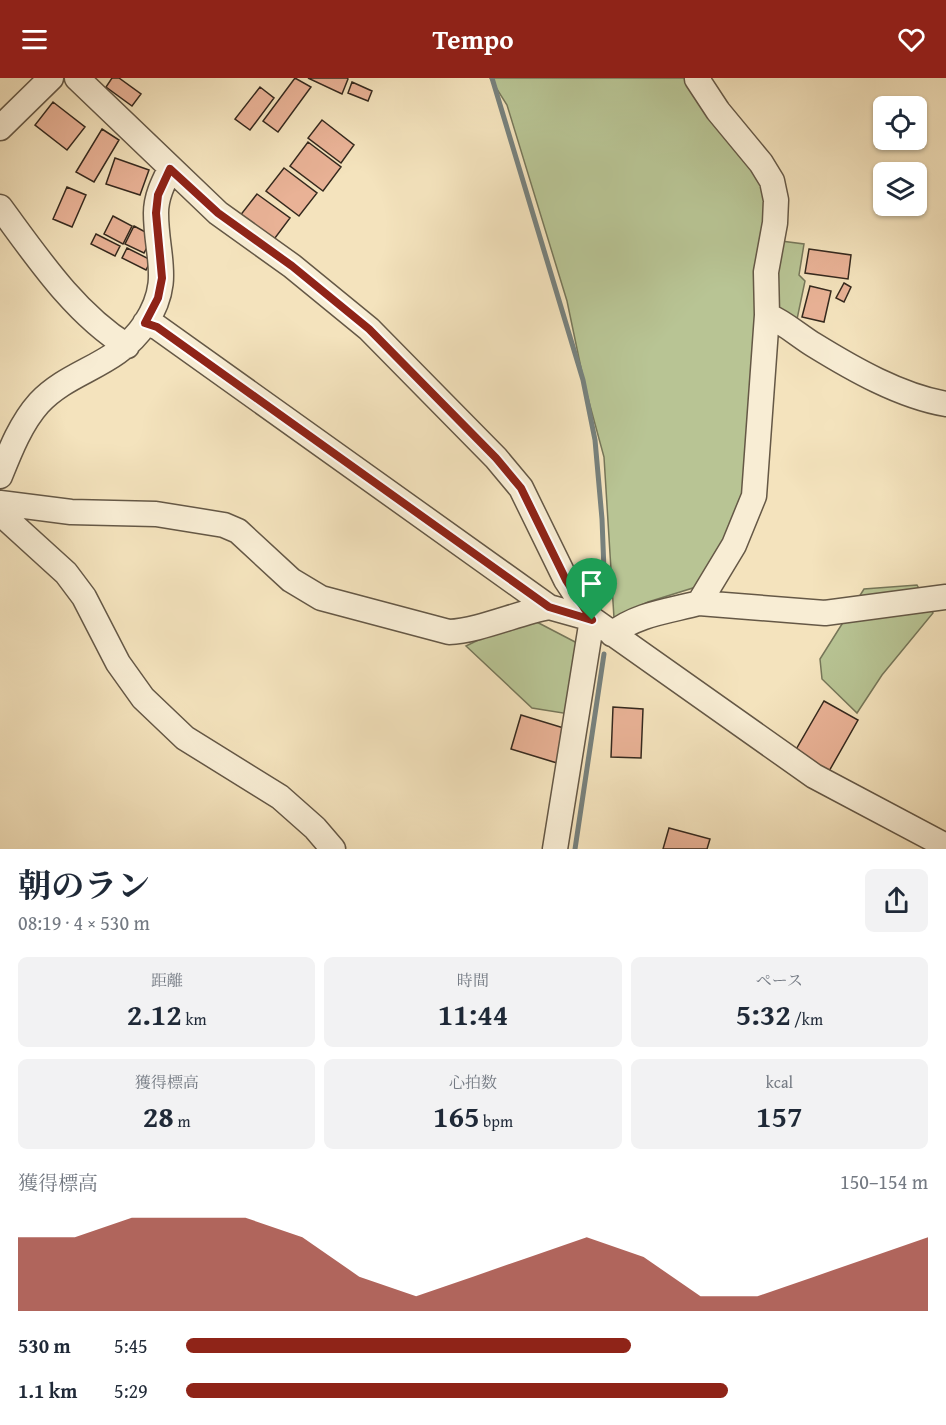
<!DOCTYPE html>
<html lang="ja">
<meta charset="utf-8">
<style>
body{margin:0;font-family:"Gentium Book Plus","Noto Serif JP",serif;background:#f2f2f3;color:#1f2937;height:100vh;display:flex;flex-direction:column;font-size:22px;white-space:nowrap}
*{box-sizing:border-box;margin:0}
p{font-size:20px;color:#747a83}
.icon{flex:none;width:33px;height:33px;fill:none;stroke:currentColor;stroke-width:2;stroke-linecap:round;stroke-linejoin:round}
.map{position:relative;height:771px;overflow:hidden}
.panel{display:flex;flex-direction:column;background:#fff;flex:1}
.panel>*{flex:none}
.tools{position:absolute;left:873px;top:18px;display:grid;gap:12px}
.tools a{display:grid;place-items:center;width:54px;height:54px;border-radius:9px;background:#fff;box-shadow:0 2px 4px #0004;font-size:30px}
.pin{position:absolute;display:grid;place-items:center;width:51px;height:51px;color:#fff;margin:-62px -26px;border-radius:50% 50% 50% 0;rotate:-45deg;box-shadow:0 0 6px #0007}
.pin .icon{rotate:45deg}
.round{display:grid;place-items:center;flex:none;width:63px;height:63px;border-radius:9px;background:#f2f2f3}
.overview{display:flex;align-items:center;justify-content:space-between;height:102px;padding:0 18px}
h1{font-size:33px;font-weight:700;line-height:45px}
.stats{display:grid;grid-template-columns:repeat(3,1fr);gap:9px;height:102px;padding:6px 18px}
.stats div{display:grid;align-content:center;border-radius:9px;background:#f2f2f3;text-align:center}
.stats b{font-size:30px;font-weight:700}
.stats small{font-size:16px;font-weight:400}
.stats p{font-size:16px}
.chart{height:168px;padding:12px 18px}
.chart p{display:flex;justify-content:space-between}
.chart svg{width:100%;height:108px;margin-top:6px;fill:#8f2418;opacity:.7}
ul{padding:0 18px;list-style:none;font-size:20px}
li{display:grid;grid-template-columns:96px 72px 1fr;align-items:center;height:45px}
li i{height:15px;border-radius:8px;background:#8f2418}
header{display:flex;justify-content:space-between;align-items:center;height:78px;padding:0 18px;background:#8f2418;color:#fff;font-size:27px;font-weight:700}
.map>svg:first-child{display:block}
.green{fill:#b8c494;stroke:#767659;stroke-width:1.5}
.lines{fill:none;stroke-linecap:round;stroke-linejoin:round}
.stream{stroke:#77817d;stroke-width:5}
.building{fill:#e9b296;stroke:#35291e;stroke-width:1.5}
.minor-casing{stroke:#655846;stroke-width:27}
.minor{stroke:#f8edd4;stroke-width:24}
.route-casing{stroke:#fff;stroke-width:12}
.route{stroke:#8f2418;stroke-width:8}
</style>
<header><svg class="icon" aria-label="menu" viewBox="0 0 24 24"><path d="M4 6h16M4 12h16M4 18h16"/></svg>Tempo<svg class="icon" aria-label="heart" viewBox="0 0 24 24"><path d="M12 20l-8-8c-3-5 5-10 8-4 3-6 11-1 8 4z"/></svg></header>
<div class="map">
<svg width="946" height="771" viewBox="0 0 946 771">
<rect width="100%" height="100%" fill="#f4e3bd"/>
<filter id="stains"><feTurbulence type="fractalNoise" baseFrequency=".00333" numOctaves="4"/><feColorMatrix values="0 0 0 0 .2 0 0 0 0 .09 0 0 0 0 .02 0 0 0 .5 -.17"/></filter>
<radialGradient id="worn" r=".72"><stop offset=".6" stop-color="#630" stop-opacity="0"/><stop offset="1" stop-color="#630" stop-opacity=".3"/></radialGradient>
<path class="green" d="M490 0H686L765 111 749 384 740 434 696 509 648 524 614 540 604 379 585 309 567 223 507 27Z
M781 163 804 166 799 197 805 203 796 246 772 233Z
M917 507 933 535 882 597 857 635 822 601 820 581 864 511Z
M531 541 579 566 569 636 532 630 466 568 507 548Z"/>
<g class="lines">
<path class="stream" d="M492 0 583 302 595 362 602 441 605 518
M575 771 604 576"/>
</g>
<path class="building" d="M112 0H119L141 16 132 28 106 9Z
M295 0 311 9 278 54 263 43Z
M308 0H347L348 1 342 16Z
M352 4 372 13 368 23 348 15Z
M260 9 274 20 250 52 235 41Z
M53 24 85 49 67 72 35 47Z
M322 42 354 67 341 85 308 60Z
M102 51 119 62 94 104 76 94Z
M308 64 341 89 323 113 290 88Z
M115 80 149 92 140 117 106 106Z
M284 90 317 115 299 138 266 113Z
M67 109 86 117 72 149 53 141Z
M257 116 290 140 272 164 239 139Z
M113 138 132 148 123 166 104 156Z
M134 148 153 158 144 175 125 166Z
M96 156 120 168 115 178 91 166Z
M127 170 151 182 146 192 122 180Z
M809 171 851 177 848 201 805 195Z
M844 205 851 209 844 224 836 220Z
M810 208 831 213 824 244 802 239Z
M824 623 858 642 828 695 794 675Z
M613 629 643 631 641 680 611 679Z
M521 637 567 651 557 685 511 671Z
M669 750 710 761 707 771H663Z"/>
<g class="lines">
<g class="minor-casing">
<path id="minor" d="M77 0 218 135 292 188 369 251 496 380 521 410 566 502 592 541 814 698 946 768
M0 50 51 0
M0 129C37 179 74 235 127 268
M767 237C785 245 798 257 814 267 853 291 900 318 946 326
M145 245 157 249 549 529 592 541 555 771
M0 398C10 373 21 345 39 325 71 291 116 289 145 246 173 203 156 179 156 135 156 119 163 105 170 91
M0 425 71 434 156 436 224 447 238 453 291 502 321 520 449 554C478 553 518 535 549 529
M0 435 66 495 84 519 118 585 143 620 185 660 280 719 315 750 333 771
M699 525 825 535 946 519
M612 556C637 536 669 533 699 525L734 467 754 418 767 237 766 194 775 145 776 122 772 103 761 85 718 33 697 1 699 0"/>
</g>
<use href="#minor" class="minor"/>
</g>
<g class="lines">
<g class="route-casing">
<path id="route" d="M170 91 218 135 292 188 369 251 496 380 521 410 566 502 592 542 549 529 157 249 145 245 158 220 162 200 156 135 158 117Z"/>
</g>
<use href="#route" class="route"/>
</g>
<rect width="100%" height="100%" filter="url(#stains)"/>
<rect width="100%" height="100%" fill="url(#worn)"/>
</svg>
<div class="tools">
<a><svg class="icon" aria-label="locate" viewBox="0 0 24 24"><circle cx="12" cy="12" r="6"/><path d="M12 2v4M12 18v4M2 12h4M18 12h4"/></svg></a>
<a><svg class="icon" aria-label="layers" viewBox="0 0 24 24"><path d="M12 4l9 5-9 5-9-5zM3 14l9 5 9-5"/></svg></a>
</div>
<div class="pin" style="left:592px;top:542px;background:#1e9e55"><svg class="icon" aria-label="arrive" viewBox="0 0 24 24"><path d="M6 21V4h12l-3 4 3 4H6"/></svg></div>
</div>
<section class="panel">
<div class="overview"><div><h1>朝のラン</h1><p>08:19 · 4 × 530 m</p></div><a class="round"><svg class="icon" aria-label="share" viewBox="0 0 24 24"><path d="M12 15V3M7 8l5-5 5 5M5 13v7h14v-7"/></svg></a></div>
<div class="stats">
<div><p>距離</p><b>2.12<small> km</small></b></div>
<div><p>時間</p><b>11:44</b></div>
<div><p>ペース</p><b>5:32<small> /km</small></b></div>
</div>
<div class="stats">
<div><p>獲得標高</p><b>28<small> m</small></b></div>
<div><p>心拍数</p><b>165<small> bpm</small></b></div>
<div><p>kcal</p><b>157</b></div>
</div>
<div class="chart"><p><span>獲得標高</span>150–154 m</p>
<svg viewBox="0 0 160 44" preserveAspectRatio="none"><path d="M0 44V14L10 14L20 6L30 6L40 6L50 14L60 30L70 38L80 30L90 22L100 14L110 22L120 38L130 38L140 30L150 22L160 14V44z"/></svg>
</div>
<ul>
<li><b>530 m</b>5:45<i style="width:60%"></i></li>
<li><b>1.1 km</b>5:29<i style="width:73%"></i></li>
</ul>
</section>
